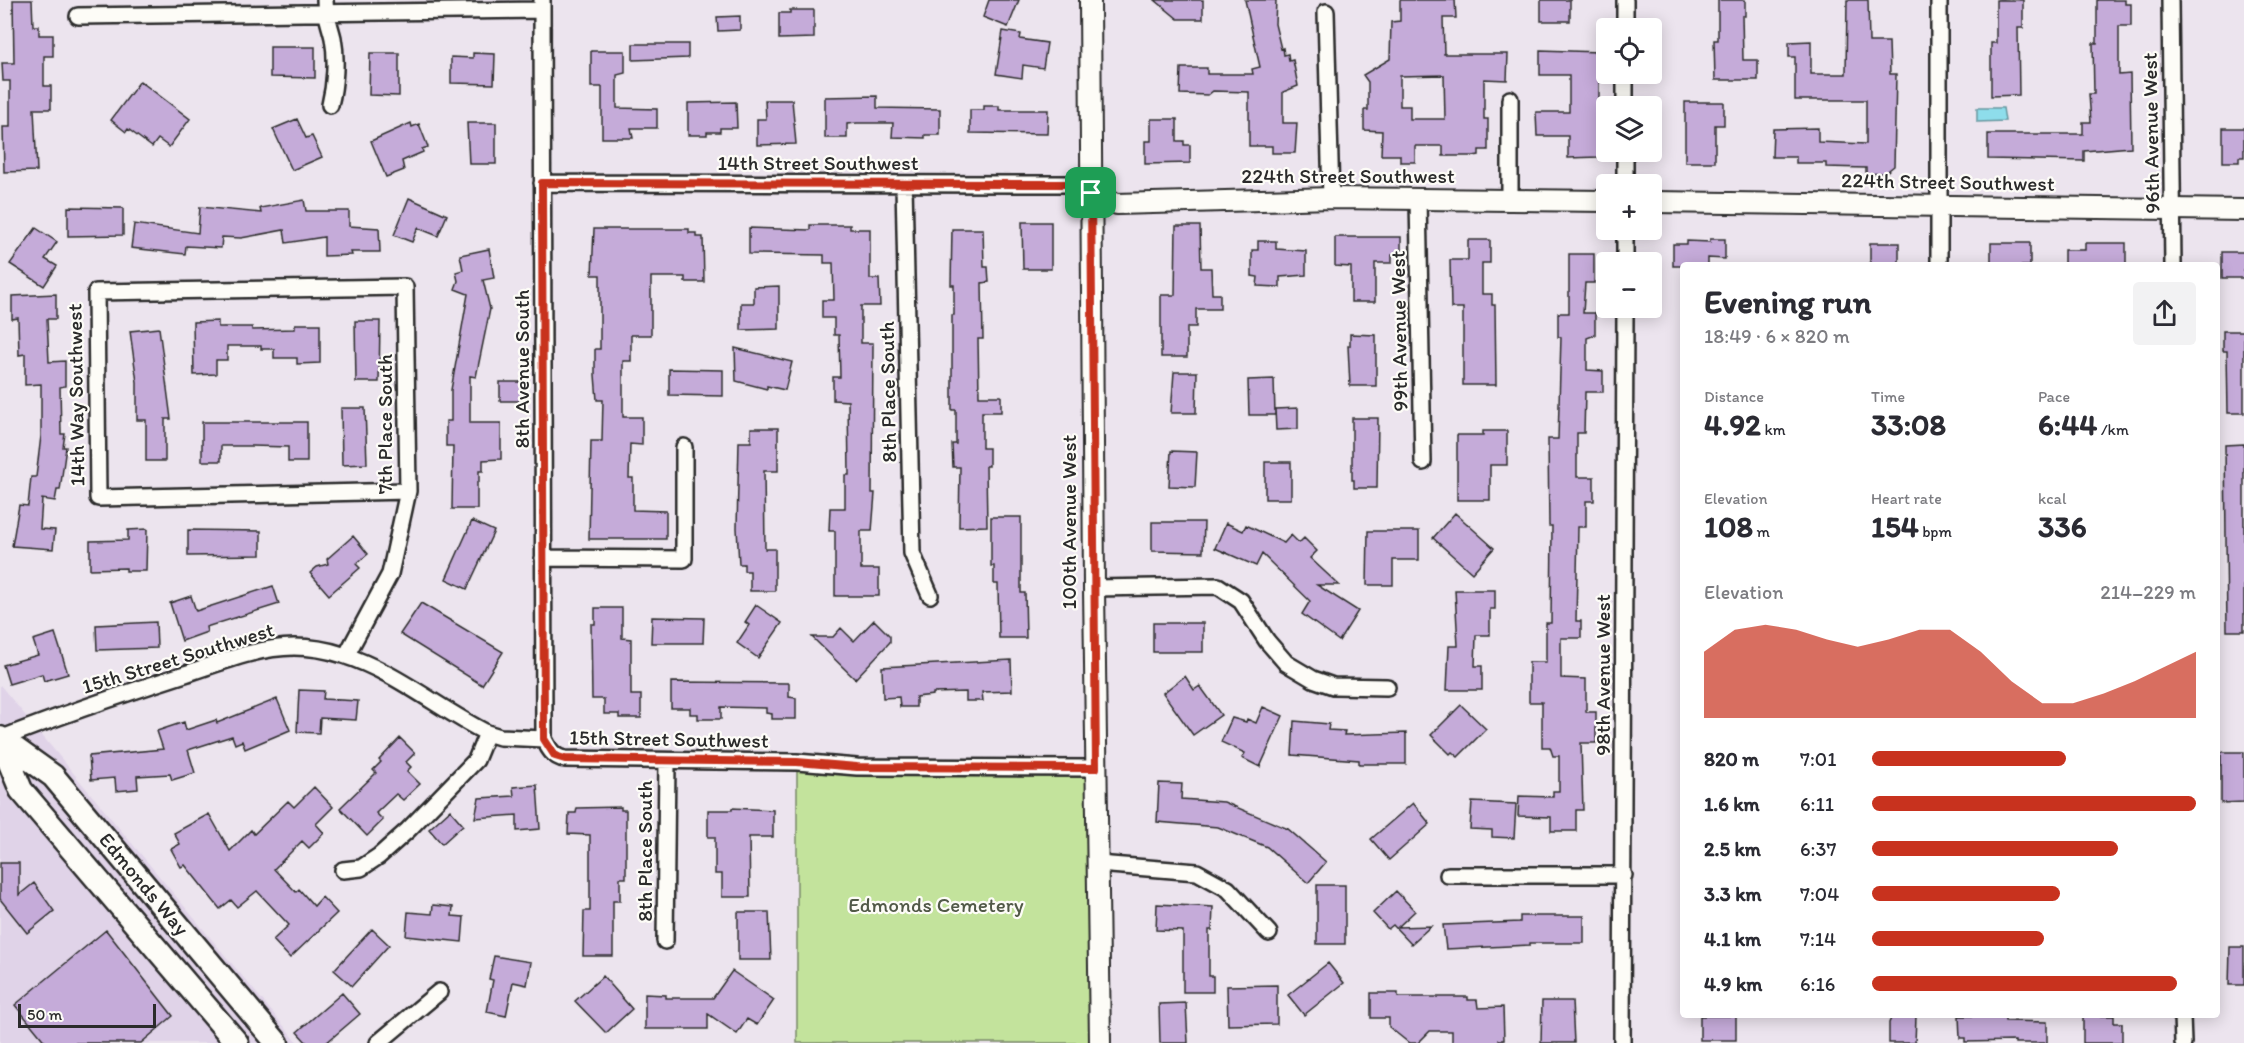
<!DOCTYPE html>
<meta charset="utf-8">
<style>
body{margin:0;font-family:Itim,sans-serif;background:#f2f2f3;color:#2b2b33;height:100vh;display:flex;flex-direction:column;font-size:22px;white-space:nowrap}
*{box-sizing:border-box;margin:0}
p{font-size:20px;color:#7c7c81}
.icon{flex:none;width:33px;height:33px;fill:none;stroke:currentColor;stroke-width:2;stroke-linecap:round;stroke-linejoin:round}
.map{position:relative;flex:1;overflow:hidden}
.panel{position:absolute;left:1680px;top:262px;width:540px;height:756px;display:flex;flex-direction:column;background:#fff;border-radius:6px;box-shadow:0 3px 15px #0003}
.panel>*{flex:none}
.buttons{position:absolute;left:1596px;top:18px;display:grid;gap:12px}
.buttons a{display:grid;place-items:center;width:66px;height:66px;border-radius:6px;background:#fff;box-shadow:0 3px 15px #0003;font-size:30px}
.scale{position:absolute;left:18px;bottom:15px;width:138px;box-sizing:border-box;padding-left:6px;border:3px solid #2b2b2b;border-top:0;font-size:16px;line-height:21px;white-space:nowrap;color:#2b2b2b;-webkit-text-stroke:4px #fdfcf7;paint-order:stroke}
.pin{position:absolute;display:grid;place-items:center;width:51px;height:51px;color:#fff;margin:-26px;border-radius:12px;box-shadow:0 3px 9px #0006}
.round{display:grid;place-items:center;flex:none;width:63px;height:63px;border-radius:6px;background:#f2f2f3}
.summary{display:flex;align-items:center;justify-content:space-between;height:102px;padding:0 24px}
h1{font-size:33px;font-weight:700;line-height:45px}
.figures{display:grid;grid-template-columns:repeat(3,1fr);gap:9px;height:102px;padding:6px 24px}
.figures div{display:grid;align-content:center}
.figures b{font-size:30px;font-weight:700}
.figures small{font-size:16px;font-weight:400}
.figures p{font-size:16px}
.chart{height:168px;padding:12px 24px}
.chart p{display:flex;justify-content:space-between}
.chart svg{width:100%;height:108px;margin-top:6px;fill:#c8321e;opacity:.7}
ul{padding:0 24px;list-style:none;font-size:20px}
li{display:grid;grid-template-columns:96px 72px 1fr;align-items:center;height:45px}
li i{height:15px;border-radius:8px;background:#c8321e}
.map>svg:first-child{display:block}
.built{fill:#e0d3e8}
.green{fill:#c3e39c;stroke:#778764;stroke-width:1.5}
.water{fill:#8eddeb;stroke:#66969e;stroke-width:1.5}
.building{fill:#c5abd9;stroke:#2b2b2b;stroke-width:1.5;fill-rule:evenodd}
.lines{fill:none;stroke-linecap:round;stroke-linejoin:round}
.street-casing{stroke:#2b2b2b;stroke-width:20}
.secondary-casing{stroke:#2b2b2b;stroke-width:24}
.primary-casing{stroke:#2b2b2b;stroke-width:27}
.street{stroke:#fdfcf7;stroke-width:15}
.secondary{stroke:#fdfcf7;stroke-width:20}
.primary{stroke:#fdfcf7;stroke-width:22}
.route-casing{stroke:#fff;stroke-width:12}
.route{stroke:#c8321e;stroke-width:8}
.labels{text-anchor:middle;stroke-width:4.5;stroke-linejoin:round;paint-order:stroke}
.street-label{font-size:21px;fill:#2b2b2b;stroke:#fdfcf7}
.park-label{font-size:21px;fill:#515947;stroke:#fdfcf7}
</style>
<div class="map">
<svg width="2244" height="1043" viewBox="0 0 2244 1043">
<rect width="100%" height="100%" fill="#ece4ee"/>
<filter id="ink" filterUnits="userSpaceOnUse"><feTurbulence type="fractalNoise" baseFrequency=".0167" numOctaves="2"/><feDisplacementMap in="SourceGraphic" scale="12" xChannelSelector="R" yChannelSelector="G"/><feConvolveMatrix kernelMatrix="1 2 1 2 8 2 1 2 1" color-interpolation-filters="sRGB"/></filter>
<g filter="url(#ink)">
<path class="built" d="M0 685 298 1043H0Z"/>
<path class="green" d="M797 762 1096 768 1099 1043H797Z"/>
<path class="water" d="M1977 108H2003L2005 121 1977 122Z"/>
<path class="building" d="M13 0H32L33 26H39V35H53V56H44V86H51V109H34L37 171 4 172 3 127H10V81H3L2 63H14Z
M989 0H1019L1008 27 983 17Z
M1155 0H1203V19H1178Z
M1245 0H1276L1275 24 1281 49 1283 48 1284 55 1288 54 1289 61 1293 60 1298 86 1283 92V123H1297L1295 153H1272V146H1249V92L1213 91 1208 95 1180 94 1181 68H1207V74H1253L1252 69 1260 67Z
M1400 0H1455L1456 18H1443L1444 54H1508L1507 80 1484 79V119H1488V150H1479V155L1473 156H1443V146H1415V162H1400V155H1381L1382 131 1364 130V110H1368V82L1363 75 1390 59 1391 22 1400 21ZM1444 75 1445 119H1410V106H1400V76Z
M1541 0H1570V21H1541Z
M1718 0H1745V16H1742L1743 60H1758V80H1715L1714 40H1718Z
M1847 0H1868L1869 42H1889L1890 74H1896L1894 166 1885 173 1866 174V168L1826 167V163H1796V157H1772L1773 129 1818 128V142L1866 144V100H1795V57H1789V42L1811 41V74H1846Z
M1996 0H2023V28H2018L2019 95 1991 96V43H1996Z
M2097 0H2125V4H2131V26H2119V75L2130 74 2131 147 2084 151V161L1988 159V134H2083V122H2091L2089 94H2094L2093 43H2097Z
M790 10H814V38L779 39V13H790Z
M740 16V30L718 31 717 17Z
M1003 31 1021 34 1020 39 1047 43 1043 68 1023 65 1022 78 996 74Z
M633 44H688V58L633 60Z
M270 47H315V78L270 77Z
M1540 50 1599 52V157L1568 158V136H1537L1536 112H1569V75H1540Z
M591 51H625V73L617 75V108L657 109V128H631L633 138H602V87H591Z
M370 53H399V96L369 95Z
M473 53 495 54 494 84 451 83V57L473 58Z
M140 81 190 119 169 147 158 139 152 147 128 129 126 132 111 120Z
M877 96V108L940 109V135H925V138L892 137 893 123H857L847 124V138H825V97Z
M765 100H792L796 144 757 145V119H766Z
M736 102 737 128H720V132H707V135H688V103Z
M1685 102H1724V125H1715V162H1685Z
M984 106H999V110H1048L1047 134 970 133V110H984Z
M297 119 306 138 312 136 322 157 292 170 273 129Z
M1151 119H1177V141H1184V145H1190V163L1145 164V141H1151Z
M411 123 412 127 419 124 428 147 422 149 423 152 402 161 404 170 386 177 371 141Z
M467 123H496V164H469Z
M2223 128H2244V157H2239V162H2223Z
M409 198 447 215 438 236 418 228 412 242 394 235Z
M304 200 306 211H349V226L379 228 380 252H351L352 255 324 256V237L286 243 284 230 241 238 222 237 221 248 186 246 185 254 131 248 134 224 198 233 200 207 261 213 260 208Z
M68 207 123 208V235L68 236Z
M1022 222H1051V269H1023Z
M810 225H850V229H870V279H879L880 306H861V343H873L872 493H875L872 531H861V569H879V596H835V531H829L830 508H845V475H849L848 401 833 400V377H840L839 335H834V318H822V300H834L833 263H824V255L749 254V228L810 230Z
M1176 226H1200L1201 268H1211L1212 294H1220V309H1196V327H1187V357H1161V295H1175Z
M36 228 57 242 45 259 57 266 44 286 10 264Z
M594 229H689V233H696V237H703L704 282H685V277H651V335H631V361H623V417H642V445L630 444 629 478H633V510L666 511V539H589L591 441H602L603 400H597L595 375V349H600V275H592Z
M952 229H983L984 267H988L989 282 982 283 983 339H978L979 396H1001V412H982V448H989V466H986L987 526 959 527 960 467H953L952 444H956V410H952V315H954V285H951Z
M1335 237H1401V255H1392V263H1375V302H1351V267L1335 266Z
M1710 239H1725V259L1708 258V266H1673V244H1687V241L1710 242Z
M1468 240H1490V263H1482V294H1492V305H1495L1496 385H1463V308H1451L1450 260H1468Z
M1258 241H1276V249L1306 251V275L1280 277V287L1257 286 1258 277 1252 276V250H1258Z
M1870 243H1899V266H1870Z
M1991 243H2030V266H1991Z
M2085 243H2126V266H2064V250H2085Z
M489 249 494 278 483 280 490 309 476 377 470 376V423H501V459L483 460V471H479V482H477V509H452L453 446H446V421H451V390L468 294 455 289 458 281 456 272 463 270 460 255Z
M2222 252H2244V278H2222Z
M1569 254H1594V283H1585L1583 313H1595V335L1587 338V370L1603 371V392H1585L1584 433H1577V477H1594V501H1586V527H1578L1576 621H1581V638H1561V678L1586 679V712H1596V743H1581L1583 810H1576V831H1551V817L1518 816 1519 796 1553 797V791H1559V756H1553L1550 747H1542V702H1529V662H1546V623H1551L1552 526H1549L1548 439H1558L1561 337H1558V313H1569Z
M779 286V329L741 330V303H754V287Z
M56 294V319H47L49 362 65 361V386L60 387 61 434H65L63 447H66L60 490H57L55 501 42 499 40 529 55 530 53 549 12 546 19 505 28 506 31 477H36L41 436V384L25 385V354L19 355 18 318 12 319V296Z
M218 321V327H252V330L295 329V324H320V363L297 364V358H274V349H261V346H227V360H216V374L194 375 193 322Z
M355 321H380L379 382H356Z
M159 328 171 419H165V461H146V420H137V382L130 331Z
M2223 331H2244V413H2228L2227 351H2223Z
M1350 334 1376 335V386H1350L1348 346H1350Z
M735 348 792 362 785 390 767 386V389L736 381Z
M669 369 723 370V396L669 395Z
M1174 372H1197L1196 413H1171Z
M1274 379 1275 415H1249L1248 380Z
M500 382H521V401H500Z
M341 408H365L367 464 342 465Z
M1298 408V429L1276 430 1275 409Z
M1352 418H1378L1377 488H1354V480H1352Z
M202 422H307V462H288V447L252 446H221V461H202Z
M751 428H778V471H764L765 549H775V591H750V571H744V564H739L737 528 739 442H751Z
M1483 431H1507V465H1490V500H1457V435H1483Z
M2244 444V631H2227L2225 445Z
M1171 451 1197 452 1195 487 1169 486Z
M1265 462H1291V499H1265Z
M1455 513 1494 548 1472 573 1433 538Z
M991 517H1021V593H1025L1026 638H999L998 584H994V566H991Z
M472 521 494 531 467 589 446 579Z
M1152 522H1204L1203 552 1152 551Z
M1226 523 1243 531 1246 525 1284 543 1291 535 1299 543 1304 538 1317 551 1310 558 1339 585H1317L1358 611 1339 641 1302 614 1310 601 1262 554 1256 566 1215 548Z
M147 529 146 571H126V568L90 569V541L128 540V530Z
M188 530 261 531V555L188 556Z
M1368 531H1419V560H1393V585H1367Z
M353 536 368 554 356 564 360 568 329 595 310 573 317 567 328 564 327 559Z
M273 586 279 604 206 627 207 632 182 641 170 603 191 596 196 611Z
M1455 590H1495V609H1490V635H1476L1475 666H1482V690H1447L1449 646H1458Z
M421 603 503 652 482 685 400 634Z
M756 605 782 623 758 658 737 643 749 625 745 622Z
M595 608H622V638L631 639V695H641V718H619V714H604V699H592L591 624H595Z
M652 617 704 618 703 643H651Z
M874 620 890 636V642L855 679 812 637H833L841 628 854 641Z
M156 622 157 648 97 650 96 625Z
M1153 623H1203V652H1153Z
M55 633 68 674 44 681 42 674 9 684 3 665 38 655 33 640Z
M1011 660 1012 691 982 692 983 701H966V692L933 693V695L916 697V707H900L899 697 883 698 882 667Z
M1185 676 1194 690 1200 686 1221 715 1193 735 1163 693Z
M671 682 789 683V697L796 698V719H772V714L766 713V708L721 707V719H698V714H690V708H671Z
M299 690 324 691 323 699 358 701 356 720 320 718 319 733 297 732Z
M277 699 290 730 245 749 242 741 235 744 232 736 188 750 195 773 172 780 170 774 137 776 138 789 116 791 115 778 91 780 89 756 163 749 157 731 184 722 186 730 216 720 217 723Z
M1461 705 1486 729 1458 757 1452 752 1450 754 1431 735Z
M1263 707 1283 716 1260 767 1242 758 1245 753 1221 742 1232 718 1246 722 1247 719 1256 723Z
M1294 721 1329 724 1328 730 1345 731 1344 735 1406 733V764H1359V760L1292 755Z
M400 738 415 753 406 762 411 767 407 771 420 784 403 800 396 794 376 813 383 820 367 836 340 808 376 773 373 770 381 762 379 760Z
M2221 752H2244V802L2221 803Z
M1159 783 1182 784 1181 799 1224 802 1288 829 1326 862 1308 883 1267 847 1218 827 1157 822Z
M537 785 540 829 517 831V815L475 818 479 798 514 796 513 787Z
M314 787 333 807 316 824 324 833 309 848 302 841 274 869 296 892 299 889 314 906 322 897 337 913 290 958 273 940 289 925 257 891 237 907 231 900 220 909 185 865 181 867 171 849 180 844 174 833 209 814 230 851 251 830 254 834 288 801 294 807Z
M1472 802 1516 804 1514 838 1492 837V830L1470 829Z
M1413 803 1430 824 1389 860 1371 839Z
M621 807V810H626V878H620V901H613V956H583L584 911H590V835L568 834 569 813H576L577 808Z
M732 808 773 810V837H749L750 897H722V874H715V837H708V810H732Z
M450 810 463 825 442 844 429 829Z
M0 863H19V895L34 883 54 911 27 933 0 899Z
M1317 885H1345V944H1317Z
M1396 891 1415 911 1398 927 1431 926 1411 944 1393 925 1388 929 1373 913Z
M1157 904 1213 907 1212 930H1209V976H1213V992H1183V931L1156 930Z
M433 905 453 907 452 916 464 917 462 942 406 936 408 912 432 914Z
M738 912H769L771 960H738Z
M1520 916H1584V943H1530V945L1446 949 1443 925 1520 922Z
M372 929 389 945 352 986 334 970Z
M106 930 173 1016 141 1043H46L15 1005Z
M2230 947H2244V985H2229Z
M494 956 531 962 527 985 513 982 506 1016 487 1012 493 980 489 979Z
M1328 963 1344 983 1304 1015 1288 995Z
M732 971 774 1000 757 1025 747 1019 737 1034 708 1014V1029H645V994L666 995V998H713Z
M603 976 632 1009 606 1033 575 1001Z
M1277 985V1024L1228 1025 1227 986Z
M342 993 360 1014 326 1043H307L297 1032Z
M1371 993H1398V997H1468V1000H1477L1478 1008 1503 1007 1504 1040H1499V1043H1452V1031H1430L1418 1043H1409L1389 1027V1018H1371Z
M1542 1001H1572L1574 1043H1541Z
M1186 1003 1188 1043H1160L1159 1004Z
M1700 1016H1736V1040H1700Z
M1892 1016H1916L1915 1043H1889V1023Z
M1959 1016H2005V1021L2047 1022V1043H2015V1041L1965 1042V1038H1960Z
M2083 1016H2114V1023H2122V1043H2083Z"/>
<g class="lines">
<g class="street-casing">
<path id="street" d="M325 0C325 14 330 25 333 38 337 59 335 85 330 105
M542 0 544 739C549 749 553 757 565 759L797 762 857 767 1096 768
M1625 0V28
M2170 0 2173 266
M1326 12 1331 198
M78 16 542 10
M1510 99V199
M1625 106V74
M542 183 1072 184 1091 193
M904 184 912 553 930 595
M1625 184V152
M1418 199 1423 462
M1625 262V230
M1939 266V0
M543 558 684 559V447
M1094 588 1218 586 1241 601 1267 641 1286 663 1313 679 1333 686 1387 687
M346 656 390 574 408 491 405 287 96 292 98 498 408 491
M0 739C61 715 123 694 185 674 219 663 258 647 294 647 311 647 328 650 343 655 395 671 439 709 487 733L500 737 544 739
M1098 864 1197 872 1228 889 1269 933
M343 870 361 868 379 856 408 830 476 760 487 733
M1448 875H1624
M665 941 667 762
M2182 1016 2183 1043
M378 1043 439 992
M1622 1043 1625 308"/>
</g>
<g class="secondary-casing">
<path id="secondary" d="M1090 0 1094 588 1100 1043
M1091 193 1117 204 1331 198 1606 201
M1652 202 2244 210"/>
</g>
<g class="primary-casing">
<path id="primary" d="M0 738 53 776 277 1043
M0 739 21 790 237 1043"/>
</g>
<use href="#street" class="street"/>
<use href="#secondary" class="secondary"/>
<use href="#primary" class="primary"/>
</g>
</g>
<g class="lines" filter="url(#ink)">
<g class="route-casing">
<path id="route" d="M542 183 1072 184 1091 193 1096 768 857 767 797 762 565 759 555 756 544 739Z"/>
</g>
<use href="#route" class="route"/>
</g>
<g class="labels">
<g class="street-label">
<text transform="translate(2151 133) rotate(-91)" y="7">96th Avenue West</text>
<text x="818" y="170">14th Street Southwest</text>
<text x="1348" y="183">224th Street Southwest</text>
<text transform="translate(1948 182) rotate(1)" y="7">224th Street Southwest</text>
<text transform="translate(1399 331) rotate(-91)" y="7">99th Avenue West</text>
<text transform="translate(522 369) rotate(-90)" y="7">8th Avenue South</text>
<text transform="translate(888 392) rotate(-91)" y="7">8th Place South</text>
<text transform="translate(76 395) rotate(-91)" y="7">14th Way Southwest</text>
<text transform="translate(385 424) rotate(-90)" y="7">7th Place South</text>
<text transform="translate(1069 522) rotate(-90)" y="7">100th Avenue West</text>
<text transform="translate(178 658) rotate(-17)" y="7">15th Street Southwest</text>
<text transform="translate(1603 675) rotate(-90)" y="7">98th Avenue West</text>
<text transform="translate(669 739) rotate(1)" y="7">15th Street Southwest</text>
<text transform="translate(645 851) rotate(-90)" y="7">8th Place South</text>
<text transform="translate(144 884) rotate(50)" y="7">Edmonds Way</text>
</g>
<g class="park-label">
<text x="936" y="912">Edmonds Cemetery</text>
</g>
</g>
</svg>
<div class="buttons">
<a><svg class="icon" aria-label="locate" viewBox="0 0 24 24"><circle cx="12" cy="12" r="6"/><path d="M12 2v4M12 18v4M2 12h4M18 12h4"/></svg></a>
<a><svg class="icon" aria-label="layers" viewBox="0 0 24 24"><path d="M12 4l9 5-9 5-9-5zM3 14l9 5 9-5"/></svg></a>
<a>+</a>
<a>−</a>
</div>
<div class="scale">50 m</div>
<div class="pin" style="left:1091px;top:193px;background:#1e9e55"><svg class="icon" aria-label="arrive" viewBox="0 0 24 24"><path d="M6 21V4h12l-3 4 3 4H6"/></svg></div>
<section class="panel">
<div class="summary"><div><h1>Evening run</h1><p>18:49 · 6 × 820 m</p></div><a class="round"><svg class="icon" aria-label="share" viewBox="0 0 24 24"><path d="M12 15V3M7 8l5-5 5 5M5 13v7h14v-7"/></svg></a></div>
<div class="figures">
<div><p>Distance</p><b>4.92<small> km</small></b></div>
<div><p>Time</p><b>33:08</b></div>
<div><p>Pace</p><b>6:44<small> /km</small></b></div>
</div>
<div class="figures">
<div><p>Elevation</p><b>108<small> m</small></b></div>
<div><p>Heart rate</p><b>154<small> bpm</small></b></div>
<div><p>kcal</p><b>336</b></div>
</div>
<div class="chart"><p><span>Elevation</span>214–229 m</p>
<svg viewBox="0 0 160 44" preserveAspectRatio="none"><path d="M0 44V17L10 8L20 6L30 8L40 12L50 15L60 12L70 8L80 8L90 17L100 29L110 38L120 38L130 34L140 29L150 23L160 17V44z"/></svg>
</div>
<ul>
<li><b>820 m</b>7:01<i style="width:60%"></i></li>
<li><b>1.6 km</b>6:11<i style="width:100%"></i></li>
<li><b>2.5 km</b>6:37<i style="width:76%"></i></li>
<li><b>3.3 km</b>7:04<i style="width:58%"></i></li>
<li><b>4.1 km</b>7:14<i style="width:53%"></i></li>
<li><b>4.9 km</b>6:16<i style="width:94%"></i></li>
</ul>
</section>
</div>
